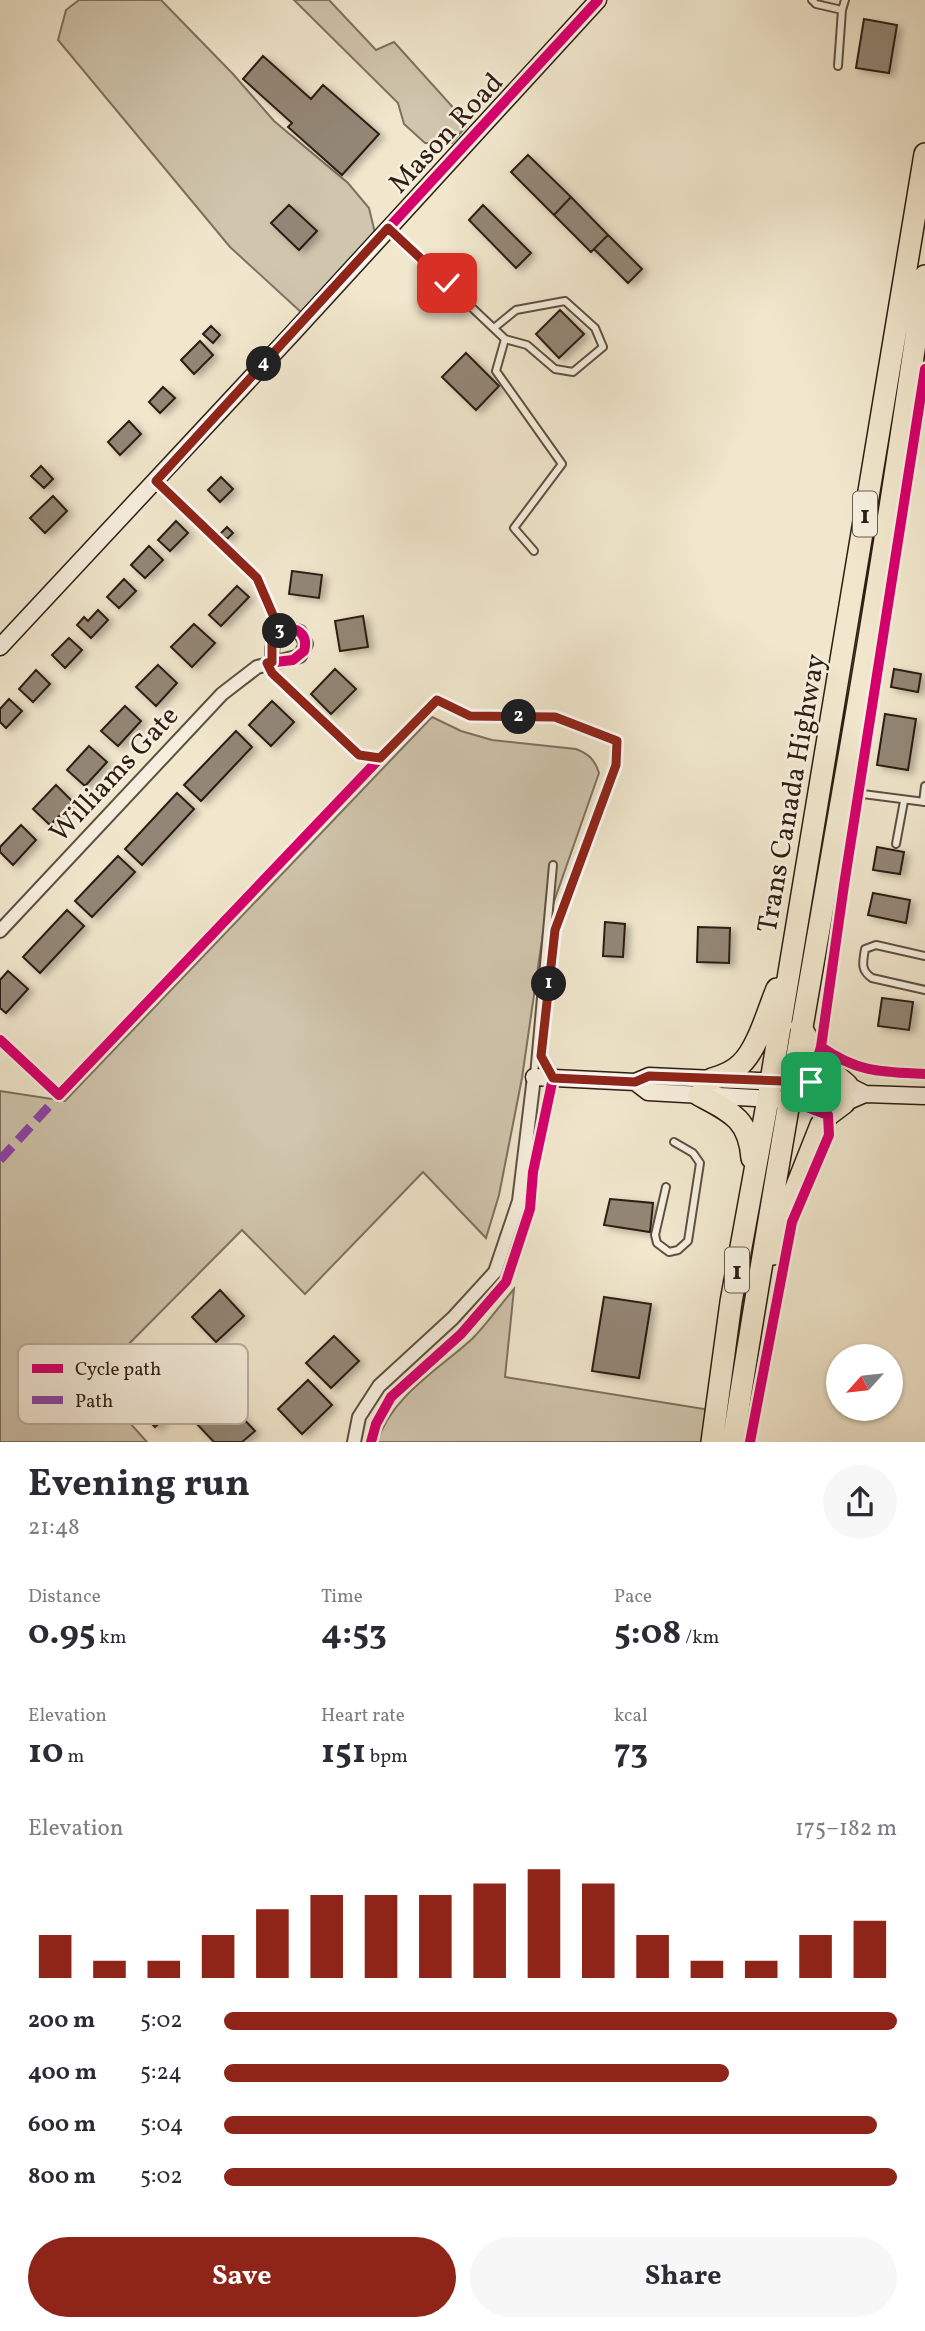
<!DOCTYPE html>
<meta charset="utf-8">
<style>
body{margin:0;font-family:Vollkorn,serif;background:#f7f7f7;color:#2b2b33;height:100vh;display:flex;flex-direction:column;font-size:26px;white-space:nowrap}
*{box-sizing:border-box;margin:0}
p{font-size:23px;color:#7c7c81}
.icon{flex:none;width:38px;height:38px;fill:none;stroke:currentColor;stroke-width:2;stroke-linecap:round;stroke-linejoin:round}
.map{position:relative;height:1442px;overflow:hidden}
.details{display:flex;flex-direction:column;background:#fff;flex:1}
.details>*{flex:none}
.needle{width:46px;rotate:243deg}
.fabs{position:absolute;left:826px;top:1344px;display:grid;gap:14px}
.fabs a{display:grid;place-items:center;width:77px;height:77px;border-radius:50%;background:#fff;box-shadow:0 2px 5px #0004;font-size:35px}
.pin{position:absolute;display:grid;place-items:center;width:60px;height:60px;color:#fff;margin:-30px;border-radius:14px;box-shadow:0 4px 10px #0006}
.km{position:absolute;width:35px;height:35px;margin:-18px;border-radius:50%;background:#222;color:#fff;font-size:19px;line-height:35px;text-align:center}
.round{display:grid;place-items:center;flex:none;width:74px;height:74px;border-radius:37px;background:#f7f7f7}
.summary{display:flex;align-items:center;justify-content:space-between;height:119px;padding:0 28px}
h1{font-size:38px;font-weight:700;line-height:52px}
.figures{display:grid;grid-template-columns:repeat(3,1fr);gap:10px;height:119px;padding:7px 28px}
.figures div{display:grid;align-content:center}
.figures b{font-size:35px;font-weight:700}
.figures small{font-size:19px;font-weight:400}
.figures p{font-size:19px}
.chart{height:196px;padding:14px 28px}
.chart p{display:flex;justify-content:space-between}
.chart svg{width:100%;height:126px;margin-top:7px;stroke:#8f2418;stroke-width:6}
.primary-button{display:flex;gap:14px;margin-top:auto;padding:14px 28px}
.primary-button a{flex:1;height:80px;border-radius:42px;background:#8f2418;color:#fff;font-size:28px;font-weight:700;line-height:80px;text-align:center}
.primary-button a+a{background:#f7f7f7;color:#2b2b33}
ul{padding:0 28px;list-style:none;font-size:23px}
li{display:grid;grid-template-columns:112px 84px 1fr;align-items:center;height:52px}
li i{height:18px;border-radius:9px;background:#8f2418}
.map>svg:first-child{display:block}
.green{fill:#d0c5ad;stroke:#7e7160;stroke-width:2}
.building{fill:#938674;stroke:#2d1d13;stroke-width:2;filter:url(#shadow)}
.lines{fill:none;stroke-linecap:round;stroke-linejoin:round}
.lane-casing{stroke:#5e5042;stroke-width:10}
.street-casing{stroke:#5e5042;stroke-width:16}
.secondary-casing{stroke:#2d1d13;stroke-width:19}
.highway-casing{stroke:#2d1d13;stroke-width:24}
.lane{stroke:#f6efde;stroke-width:6}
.street{stroke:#f6efde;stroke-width:12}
.secondary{stroke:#f6efde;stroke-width:16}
.highway{stroke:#f1e7cd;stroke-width:21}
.quiet{stroke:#8e44ad;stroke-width:9;stroke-dasharray:18 9;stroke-linecap:butt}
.cycleway-casing{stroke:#f6efde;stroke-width:15}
.cycleway{stroke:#d6006c;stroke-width:10}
.route-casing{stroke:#fff;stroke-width:14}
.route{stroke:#8f2418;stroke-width:9}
.labels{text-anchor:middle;stroke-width:5;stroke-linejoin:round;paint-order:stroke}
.shield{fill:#f6efde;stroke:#695c50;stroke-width:2}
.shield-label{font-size:26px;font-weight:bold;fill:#2d1d13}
.street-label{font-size:28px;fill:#2d1d13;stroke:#f6efde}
.key{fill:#f6efde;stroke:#bab0a1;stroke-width:2}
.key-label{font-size:19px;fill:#2d1d13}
</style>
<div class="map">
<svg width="925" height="1442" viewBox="0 0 925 1442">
<defs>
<filter id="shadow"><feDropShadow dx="5" dy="3" stdDeviation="3.5" flood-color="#0004"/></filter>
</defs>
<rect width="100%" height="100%" fill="#f1e7cd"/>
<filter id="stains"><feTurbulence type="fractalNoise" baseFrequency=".00286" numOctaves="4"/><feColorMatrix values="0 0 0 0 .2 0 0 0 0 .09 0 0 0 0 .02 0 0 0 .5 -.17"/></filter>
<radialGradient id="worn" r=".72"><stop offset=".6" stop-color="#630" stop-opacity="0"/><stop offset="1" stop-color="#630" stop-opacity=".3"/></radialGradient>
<path class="green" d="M79 0H161L233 74 274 121 348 183 369 208 375 233 302 313 230 247 58 40 66 10Z
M294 0H329L376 50 394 42 468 124 452 143H425L404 124 398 103Z
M432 717 461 731 492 740 576 749C589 754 595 760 599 773L543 933 522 1078 499 1195 486 1238 423 1172 305 1294 242 1230 92 1381 147 1442H0V1091L65 1101Z
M514 1289 505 1377 723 1412 718 1442H377C392 1396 438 1370 472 1339 487 1324 500 1305 514 1289Z"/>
<path class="building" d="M864 19 897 25 889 73 856 68Z
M263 56 311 99 323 85 379 134 342 175 288 127 292 123 243 79Z
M528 155 571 197 554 215 511 172Z
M571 197 608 235 591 252 554 215Z
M289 205 317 231 299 250 271 223Z
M483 205 531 253 516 268 469 220Z
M608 235 642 269 628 283 594 249Z
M560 310 584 334 559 358 536 334Z
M211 326 220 335 213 343 203 334Z
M200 341 213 355 194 374 181 360Z
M466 353 499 386 476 410 442 377Z
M163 387 175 398 160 413 149 402Z
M129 421 141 434 120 455 108 442Z
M41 466 53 479 44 488 31 476Z
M221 477 233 489 220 502 208 490Z
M53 496 67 511 45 533 30 518Z
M176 521 188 533 170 551 158 540Z
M227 527 233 533 227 539 220 534Z
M149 546 163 560 145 578 131 565Z
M292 571 322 575 319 598 289 594Z
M124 579 136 591 119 608 107 597Z
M237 586 249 597 221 626 209 615Z
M98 610 108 620 91 638 77 625 84 617 88 621Z
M363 616 368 647 340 651 335 621Z
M194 624 215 643 192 667 171 647Z
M69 638 82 650 65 668 52 655Z
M158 665 177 683 156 706 136 687Z
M335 669 356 689 331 714 311 694Z
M894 669 921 674 918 692 891 687Z
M36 670 50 684 33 702 19 689Z
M9 699 22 711 6 728 0 722V709Z
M272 701 294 722 271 746 249 725Z
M125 706 141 721 118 746 101 731Z
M885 714 916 719 908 770 877 765Z
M236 731 252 747 201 801 184 785Z
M89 746 107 762 85 786 67 770Z
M56 785 73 802 50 825 33 809Z
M177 793 194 809 142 865 125 849Z
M21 825 36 840 13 865 0 852V847Z
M877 847 904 852 900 874 873 870Z
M118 856 135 872 92 917 75 901Z
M873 893 910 900 906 923 868 915Z
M67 910 84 926 40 973 23 957Z
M605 922 625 924 623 957 603 956Z
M698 927 730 928 729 963 697 962Z
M8 971 28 989 6 1013 0 1008V980Z
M882 998 913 1002 909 1030 878 1026Z
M610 1199 653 1203 650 1232 604 1225Z
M220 1290 244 1316 216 1342 192 1317Z
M604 1297 651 1304 639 1378 592 1371Z
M334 1336 359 1361 331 1388 306 1363Z
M185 1348 210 1375 155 1427 130 1401Z
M308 1380 332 1405 302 1434 278 1409Z
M221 1395 255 1431 242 1442H214L194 1421Z"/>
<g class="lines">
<g class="lane-casing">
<path id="lane" d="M812 0 816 4 842 10
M838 66 842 10 845 0
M389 229 505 339 496 371 562 464 514 528 534 551
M494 328 516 310 565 301 595 328 603 347 573 372 555 369 527 345 505 339
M847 792 925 802
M923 802 925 786
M896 844 904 801
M925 956 876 945 865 949C863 962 860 970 872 978L925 990
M534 1075 553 865
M666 1187 655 1235 657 1243 669 1252 678 1250 688 1241 700 1163 693 1153 674 1142"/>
</g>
<g class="street-casing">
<path id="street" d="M0 931 222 694 257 667 300 656 306 644 300 632 287 628C271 635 272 647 272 662
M354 1442 359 1417 379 1386 453 1318 495 1272 519 1201 534 1077"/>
</g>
<g class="secondary-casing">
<path id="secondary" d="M0 647 291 335 598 0
M534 1077 635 1082 649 1076 847 1085 865 1094
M635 1082 648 1092 844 1103 865 1094 925 1096"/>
</g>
<g class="highway-casing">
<path id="highway" d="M801 1027 818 1060 847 1085
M712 1079C723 1076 733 1072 741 1064 758 1048 768 1010 777 989
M699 1095C731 1112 749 1119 752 1158
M773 1254 792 1198 821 1125 828 1115 844 1103
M712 1442 731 1302 768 1099 925 154
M733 1442C769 1209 811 977 851 745 878 589 902 433 925 276"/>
</g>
<use href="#lane" class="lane"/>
<use href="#street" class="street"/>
<use href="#secondary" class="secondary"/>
<use href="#highway" class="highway"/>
<path class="quiet" d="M0 1160 59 1095"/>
<g class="cycleway-casing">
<path id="cycleway" d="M280 631 257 578 156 481 598 0
M272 662C272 647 271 635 287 628 301 629 308 637 304 651L293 660 267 663 272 673 359 755 380 758 437 700 470 716 555 717 617 741 616 765 555 930 541 1056 553 1078 533 1172 530 1209 506 1282 461 1334 391 1397 376 1424 371 1442
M0 1040 59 1095 380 758
M821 1047C859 1073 881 1072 925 1074
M750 1442 792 1222 829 1135 828 1115 807 1107 813 1074 821 1047 844 885 925 369"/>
</g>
<use href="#cycleway" class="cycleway"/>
</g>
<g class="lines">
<g class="route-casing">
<path id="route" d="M447 283 388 228 156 481 257 578 280 631 272 643V662L267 663 272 673 359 755 380 758 437 700 470 716 555 717 617 741 616 765 555 930 541 1056 553 1078 635 1082 649 1076 811 1082"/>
</g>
<use href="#route" class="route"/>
</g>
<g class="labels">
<g class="shield">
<rect x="853" y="491.5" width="24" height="45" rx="5"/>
<rect x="725" y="1247.5" width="24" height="45" rx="5"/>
</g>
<g class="shield-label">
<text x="865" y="523">1</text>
<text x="737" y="1279">1</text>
</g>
<g class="street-label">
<text transform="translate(445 132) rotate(-47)" y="10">Mason Road</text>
<text transform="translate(113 773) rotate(-47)" y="10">Williams Gate</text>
<text transform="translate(790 793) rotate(-80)" y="10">Trans Canada Highway</text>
</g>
</g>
<rect x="18" y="1344" width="230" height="80" rx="10" class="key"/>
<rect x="32" y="1364" width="31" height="9" fill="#d6006c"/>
<rect x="32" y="1396" width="31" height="8" fill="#8e44ad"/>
<g class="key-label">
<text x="75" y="1375">Cycle path</text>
<text x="75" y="1407">Path</text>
</g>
<rect width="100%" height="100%" filter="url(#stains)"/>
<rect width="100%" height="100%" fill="url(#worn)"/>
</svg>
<div class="fabs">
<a><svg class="needle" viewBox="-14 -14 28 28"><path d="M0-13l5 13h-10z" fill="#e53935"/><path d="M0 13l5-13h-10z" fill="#7c7c81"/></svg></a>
</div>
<div class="pin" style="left:811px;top:1082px;background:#1e9e55"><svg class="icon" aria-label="arrive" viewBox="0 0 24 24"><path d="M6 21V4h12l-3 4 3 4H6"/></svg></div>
<div class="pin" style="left:447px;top:283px;background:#d93025"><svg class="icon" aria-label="check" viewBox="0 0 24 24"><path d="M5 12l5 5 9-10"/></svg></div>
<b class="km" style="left:549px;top:984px">1</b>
<b class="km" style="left:519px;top:717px">2</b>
<b class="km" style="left:280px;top:631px">3</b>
<b class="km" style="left:264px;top:364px">4</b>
</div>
<section class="details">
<div class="summary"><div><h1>Evening run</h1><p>21:48</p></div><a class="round"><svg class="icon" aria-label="share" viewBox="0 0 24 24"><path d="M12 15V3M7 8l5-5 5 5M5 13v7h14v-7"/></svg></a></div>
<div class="figures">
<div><p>Distance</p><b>0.95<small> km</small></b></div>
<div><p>Time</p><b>4:53</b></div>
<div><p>Pace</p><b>5:08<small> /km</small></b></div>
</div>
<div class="figures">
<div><p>Elevation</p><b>10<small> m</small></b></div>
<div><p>Heart rate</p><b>151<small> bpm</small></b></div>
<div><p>kcal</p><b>73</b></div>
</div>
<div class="chart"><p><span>Elevation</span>175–182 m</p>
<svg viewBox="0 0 160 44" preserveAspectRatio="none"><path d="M5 44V29M15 44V38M25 44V38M35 44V29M45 44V20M55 44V15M65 44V15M75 44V15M85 44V11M95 44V6M105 44V11M115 44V29M125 44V38M135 44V38M145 44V29M155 44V24"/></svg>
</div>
<ul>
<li><b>200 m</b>5:02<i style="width:100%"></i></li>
<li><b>400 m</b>5:24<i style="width:75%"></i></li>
<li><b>600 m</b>5:04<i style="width:97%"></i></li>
<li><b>800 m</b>5:02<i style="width:100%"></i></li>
</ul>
<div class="primary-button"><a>Save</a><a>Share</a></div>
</section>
